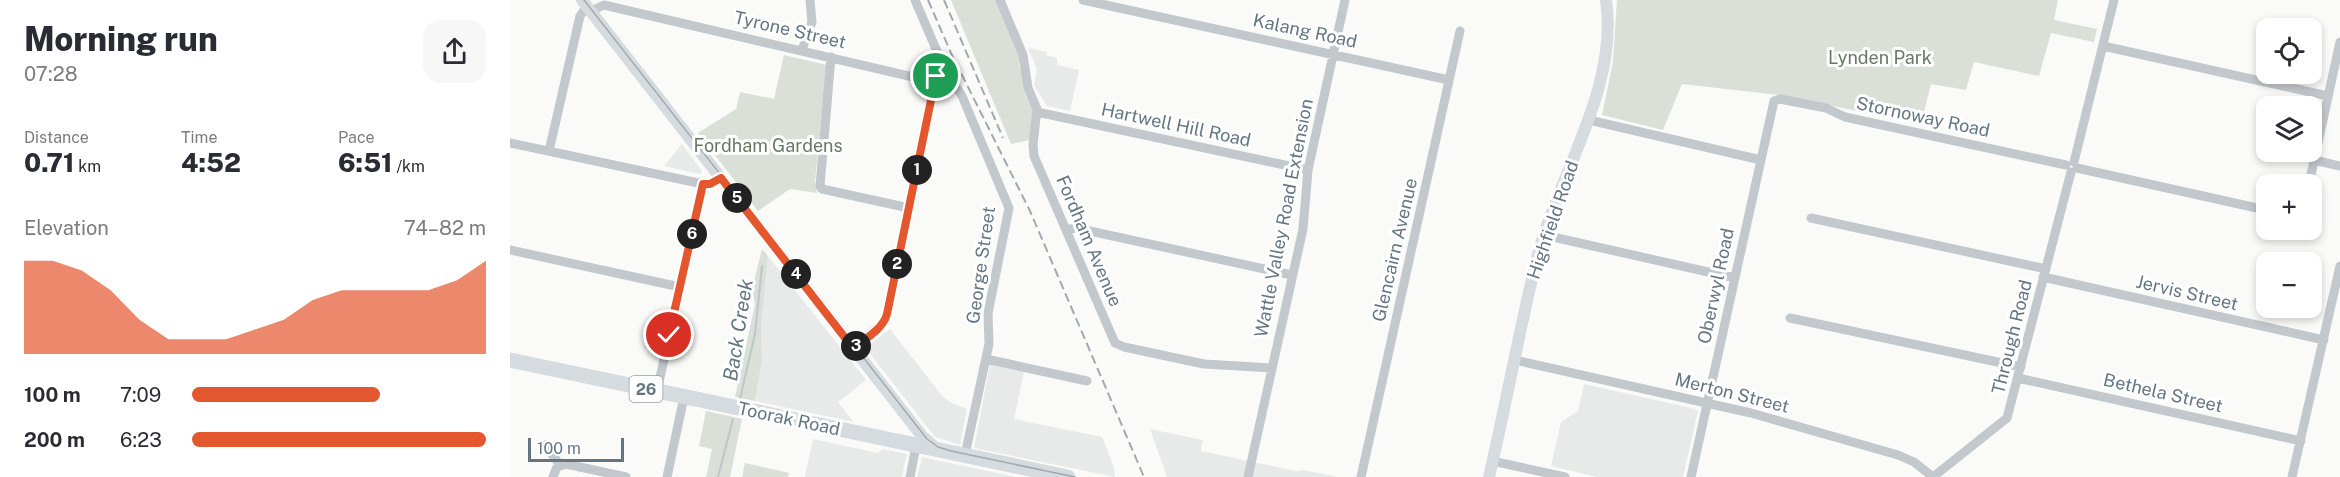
<!DOCTYPE html>
<meta charset="utf-8">
<style>
body{margin:0;font-family:"Public Sans",sans-serif;background:#f7f7f7;color:#2b2b33;height:100vh;display:flex;flex-direction:column;font-size:22px;white-space:nowrap}
*{box-sizing:border-box;margin:0}
p{font-size:20px;color:#7c7c81}
.icon{flex:none;width:33px;height:33px;fill:none;stroke:currentColor;stroke-width:2;stroke-linecap:round;stroke-linejoin:round}
.map{position:relative;flex:1;overflow:hidden}
.details{display:flex;flex-direction:column;background:#fff;width:510px}
.details>*{flex:none}
.tools{position:absolute;left:1746px;top:18px;display:grid;gap:12px}
.tools a{display:grid;place-items:center;width:66px;height:66px;border-radius:12px;background:#fff;box-shadow:0 3px 9px #0003;font-size:30px}
.scale{position:absolute;left:18px;bottom:15px;width:96px;box-sizing:border-box;padding-left:6px;border:3px solid #657683;border-top:0;font-size:16px;line-height:21px;white-space:nowrap;color:#657683;-webkit-text-stroke:4px #fff;paint-order:stroke}
.pin{position:absolute;display:grid;place-items:center;width:51px;height:51px;color:#fff;margin:-26px;border:3px solid #fff;border-radius:50%;box-shadow:0 2px 6px #0007}
.km{position:absolute;width:30px;height:30px;margin:-15px;border-radius:50%;background:#222;color:#fff;font-size:16px;line-height:30px;text-align:center}
.round{display:grid;place-items:center;flex:none;width:63px;height:63px;border-radius:18px;background:#f7f7f7}
.headline{display:flex;align-items:center;justify-content:space-between;height:102px;padding:0 24px}
h1{font-size:33px;font-weight:800;line-height:45px}
.metrics{display:grid;grid-template-columns:repeat(3,1fr);gap:9px;height:102px;padding:6px 24px}
.metrics div{display:grid;align-content:center}
.metrics b{font-size:26px;font-weight:800}
.metrics small{font-size:16px;font-weight:400}
.metrics p{font-size:16px}
.chart{height:168px;padding:12px 24px}
.chart p{display:flex;justify-content:space-between}
.chart svg{width:100%;height:108px;margin-top:6px;fill:#e4572e;opacity:.7}
ul{padding:0 24px;list-style:none;font-size:20px}
li{display:grid;grid-template-columns:96px 72px 1fr;align-items:center;height:45px}
li i{height:15px;border-radius:8px;background:#e4572e}
main{display:flex;flex:1;min-height:0}
.map>svg:first-child{display:block}
.built{fill:#e8e9e9}
.green{fill:#dadfd7}
.lines{fill:none;stroke-linecap:round;stroke-linejoin:round}
.stream{stroke:#bbc7cb;stroke-width:2}
.minor{stroke:#c3c8cc;stroke-width:9}
.major{stroke:#d6dbdf;stroke-width:12}
.highway{stroke:#d6dbdf;stroke-width:15}
.tram{stroke:#a2aab0;stroke-width:1.5}
.rail{stroke:#a2aab0;stroke-width:2;stroke-dasharray:9 4.5;stroke-linecap:butt}
.route-casing{stroke:#fff;stroke-width:12}
.route{stroke:#e4572e;stroke-width:8}
.labels{text-anchor:middle;stroke-width:6;stroke-linejoin:round;paint-order:stroke}
.shield{fill:#fff;stroke:#939fa8;stroke-width:1.5}
.shield-label{font-size:16px;font-weight:bold;fill:#657683}
.street-label{font-size:18px;fill:#657683;stroke:#fff}
.park-label{font-size:18px;fill:#687a64;stroke:#fff}
.water-label{font-size:20px;font-style:italic;fill:#60757c;stroke:#fff}
</style>
<main>
<section class="details">
<div class="headline"><div><h1>Morning run</h1><p>07:28</p></div><a class="round"><svg class="icon" aria-label="share" viewBox="0 0 24 24"><path d="M12 15V3M7 8l5-5 5 5M5 13v7h14v-7"/></svg></a></div>
<div class="metrics">
<div><p>Distance</p><b>0.71<small> km</small></b></div>
<div><p>Time</p><b>4:52</b></div>
<div><p>Pace</p><b>6:51<small> /km</small></b></div>
</div>
<div class="chart"><p><span>Elevation</span>74–82 m</p>
<svg viewBox="0 0 160 44" preserveAspectRatio="none"><path d="M0 44V6L10 6L20 10L30 18L40 30L50 38L60 38L70 38L80 34L90 30L100 22L110 18L120 18L130 18L140 18L150 14L160 6V44z"/></svg>
</div>
<ul>
<li><b>100 m</b>7:09<i style="width:64%"></i></li>
<li><b>200 m</b>6:23<i style="width:100%"></i></li>
</ul>
</section>
<div class="map">
<svg width="1830" height="477" viewBox="0 0 1830 477">
<rect width="100%" height="100%" fill="#fafaf8"/>
<path class="built" d="M518 48 537 52 536 55 547 58V65L569 70 560 111 537 106 524 85 527 69Z
M172 144 192 171 190 174 154 166Z
M258 256 356 380 328 402 344 422 245 401 252 360 251 325Z
M380 329 433 397 440 402 457 409 450 445 425 437 357 350 358 346Z
M480 364 514 371 504 419 592 437 603 464 605 477 464 448Z
M1074 384 1186 409 1188 411 1173 477H1087L1041 466 1051 422 1068 411Z
M640 429 693 440 691 451 786 471 793 470 828 477H657Z
M303 439 368 453 373 449 397 454 392 477H295Z
M412 457 473 470 506 477H407Z"/>
<path class="green" d="M441 0H487L511 61 509 63 510 69 513 70 515 94 522 107 523 114 520 140 501 144Z
M1107 0H1548L1544 20 1587 29 1584 42 1541 33 1529 76 1464 62 1456 90 1421 84 1411 124 1269 95 1172 84 1153 130 1092 115 1103 62Z
M274 55 317 65 305 181 307 193 280 189 248 211 188 133 226 109 230 92 264 99Z
M252 249 258 256 251 325 252 360 245 401 225 397 245 304 242 289Z
M196 411 232 419 220 477H196L202 449 189 446Z
M235 463 279 473 278 477H232Z"/>
<g class="lines">
<path class="stream" d="M230 399 245 334 252 266
M208 477 223 419"/>
<path class="minor" d="M405 0 435 70 452 96 499 208 478 313 479 344 455 455
M490 0 513 55 518 88 527 109 523 145 524 156 605 343 614 347 694 364 762 368
M573 0 939 80
M81 11 94 5 446 87
M1593 46 1818 96
M292 50 302 22 300 0
M321 57 310 186 312 189 399 208
M527 112 798 170
M1079 120 1251 160
M0 143 193 184H200L211 178
M39 151 70 16 77 6
M1804 160 1830 166
M1564 162 1604 0
M1567 168 1756 210
M1799 184 1830 42
M1301 218 1536 269
M556 230 566 228 782 275
M1034 235 1225 278
M0 250 170 287
M1533 277 1814 340
M1280 318 1511 367
M343 348 376 320 427 76
M476 359 577 381
M1005 360 1241 413 1388 455 1404 462 1423 477
M1508 378 1791 441
M147 391 193 184
M35 445 50 465
M982 461 1055 477
M43 477 47 467 56 464 116 477
M157 477 174 397
M400 477 406 446
M738 477 793 229 798 170 835 0
M851 477 950 31
M1181 477 1264 101 1270 99 1316 108 1335 117 1556 165
M1423 477 1497 418 1561 172
M1782 477 1830 266"/>
<path class="major" d="M72 0 412 436 426 448
M979 477C996 404 1009 331 1027 258 1048 175 1109 89 1096 0"/>
<path class="highway" d="M0 360 558 477"/>
<path class="tram" d="M74 0 417 439 428 447 441 451 565 477"/>
<path class="rail" d="M418 0 441 53 520 211 634 477
M434 0 493 138"/>
</g>
<g class="lines">
<g class="route-casing">
<path id="route" d="M159 335 193 184H200L211 178 343 348C355 339 373 329 377 314L426 76"/>
</g>
<use href="#route" class="route"/>
</g>
<g class="labels">
<rect class="shield" x="119.5" y="376" width="33" height="26" rx="4.5"/>
<g class="shield-label">
<text x="136" y="395">26</text>
</g>
<g class="street-label">
<text transform="translate(280 30) rotate(13)" y="6">Tyrone Street</text>
<text transform="translate(795 31) rotate(12)" y="6">Kalang Road</text>
<text transform="translate(1413 117) rotate(12)" y="6">Stornoway Road</text>
<text transform="translate(666 125) rotate(12)" y="6">Hartwell Hill Road</text>
<text transform="translate(774 218) rotate(-79)" y="6">Wattle Valley Road Extension</text>
<text transform="translate(1043 220) rotate(-71)" y="6">Highfield Road</text>
<text transform="translate(579 241) rotate(67)" y="6">Fordham Avenue</text>
<text transform="translate(885 250) rotate(-77)" y="6">Glencairn Avenue</text>
<text transform="translate(471 265) rotate(-82)" y="6">George Street</text>
<text transform="translate(1206 286) rotate(-78)" y="6">Oberwyl Road</text>
<text transform="translate(1677 293) rotate(13)" y="6">Jervis Street</text>
<text transform="translate(1502 337) rotate(-76)" y="6">Through Road</text>
<text transform="translate(1222 393) rotate(14)" y="6">Merton Street</text>
<text transform="translate(1653 393) rotate(13)" y="6">Bethela Street</text>
<text transform="translate(279 419) rotate(12)" y="6">Toorak Road</text>
</g>
<g class="park-label">
<text x="1370" y="64">Lynden Park</text>
<text x="258" y="152">Fordham Gardens</text>
</g>
<g class="water-label">
<text transform="translate(228 330) rotate(-81)" y="7">Back Creek</text>
</g>
</g>
</svg>
<div class="tools">
<a><svg class="icon" aria-label="locate" viewBox="0 0 24 24"><circle cx="12" cy="12" r="6"/><path d="M12 2v4M12 18v4M2 12h4M18 12h4"/></svg></a>
<a><svg class="icon" aria-label="layers" viewBox="0 0 24 24"><path d="M12 4l9 5-9 5-9-5zM3 14l9 5 9-5"/></svg></a>
<a>+</a>
<a>−</a>
</div>
<div class="scale">100 m</div>
<div class="pin" style="left:426px;top:76px;background:#1e9e55"><svg class="icon" aria-label="arrive" viewBox="0 0 24 24"><path d="M6 21V4h12l-3 4 3 4H6"/></svg></div>
<div class="pin" style="left:159px;top:335px;background:#d93025"><svg class="icon" aria-label="check" viewBox="0 0 24 24"><path d="M5 12l5 5 9-10"/></svg></div>
<b class="km" style="left:407px;top:170px">1</b>
<b class="km" style="left:387px;top:264px">2</b>
<b class="km" style="left:346px;top:346px">3</b>
<b class="km" style="left:286px;top:274px">4</b>
<b class="km" style="left:227px;top:198px">5</b>
<b class="km" style="left:182px;top:234px">6</b>
</div>
</main>
